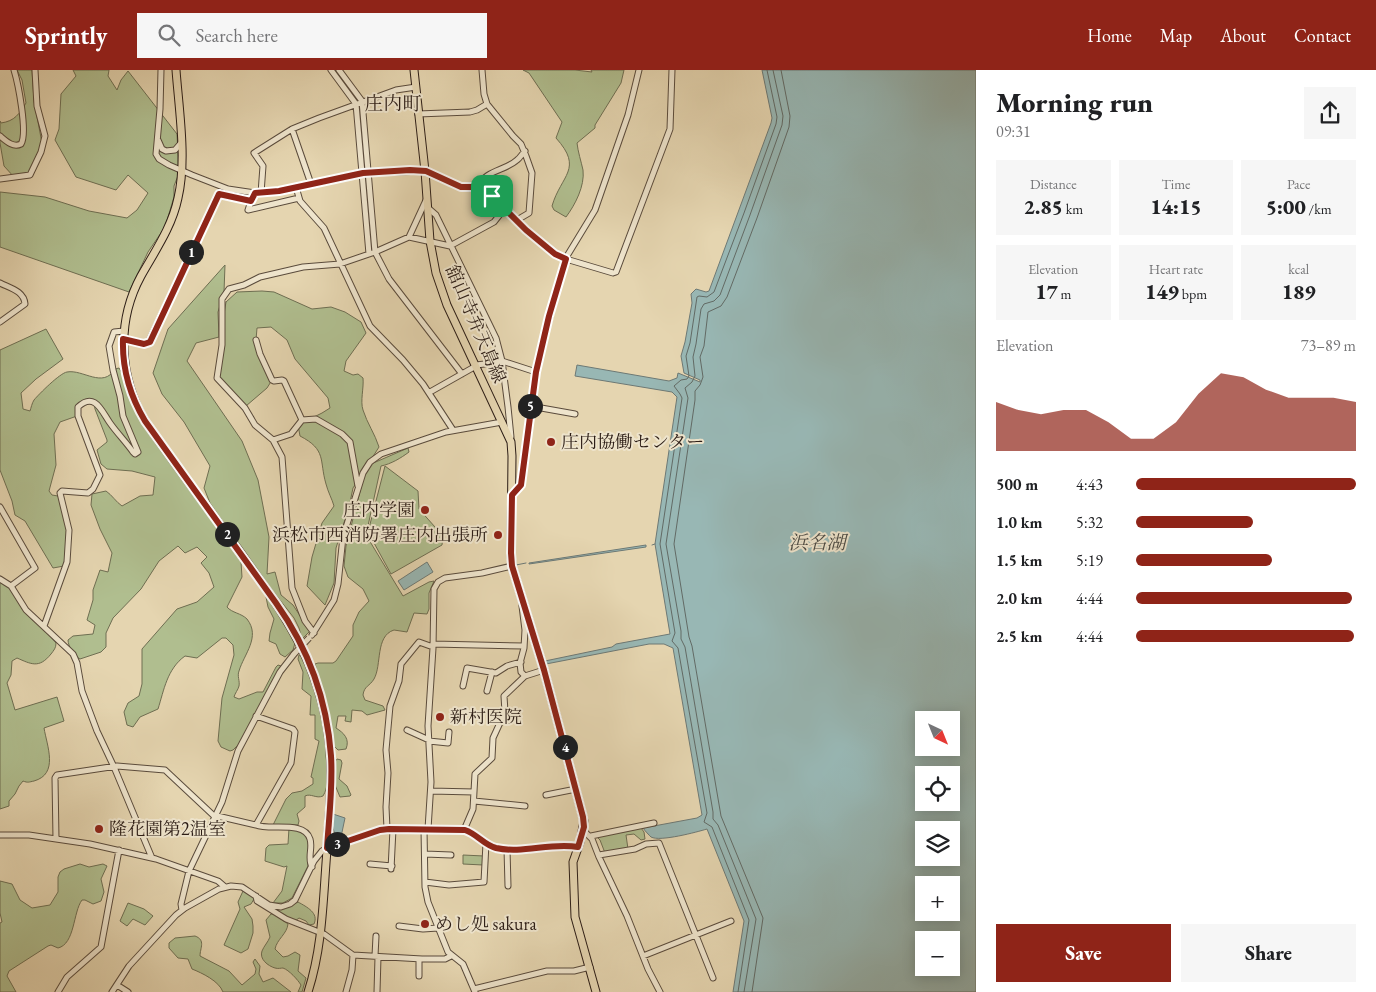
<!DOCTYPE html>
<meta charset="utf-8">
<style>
body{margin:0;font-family:"EB Garamond","Noto Serif JP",serif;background:#f6f6f6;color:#202124;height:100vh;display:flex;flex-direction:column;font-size:19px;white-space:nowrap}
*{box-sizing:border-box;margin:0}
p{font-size:16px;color:#757577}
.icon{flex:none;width:28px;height:28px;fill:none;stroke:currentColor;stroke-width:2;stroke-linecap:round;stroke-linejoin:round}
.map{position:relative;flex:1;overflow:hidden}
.panel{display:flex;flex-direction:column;background:#fff;width:400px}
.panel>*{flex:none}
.needle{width:32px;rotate:137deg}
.controls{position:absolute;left:915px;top:641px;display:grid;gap:10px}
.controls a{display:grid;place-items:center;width:45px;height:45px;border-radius:0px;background:#fff;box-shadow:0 2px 12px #0003;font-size:25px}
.pin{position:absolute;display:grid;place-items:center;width:42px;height:42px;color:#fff;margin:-21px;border-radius:10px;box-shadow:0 2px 8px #0006}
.km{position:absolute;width:25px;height:25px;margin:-12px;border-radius:50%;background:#222;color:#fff;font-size:14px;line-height:25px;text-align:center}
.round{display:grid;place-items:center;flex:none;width:52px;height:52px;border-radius:0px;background:#f6f6f6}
.head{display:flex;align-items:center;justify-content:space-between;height:85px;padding:0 20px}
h1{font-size:28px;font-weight:800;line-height:38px}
.metrics{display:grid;grid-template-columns:repeat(3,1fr);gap:8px;height:85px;padding:5px 20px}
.metrics div{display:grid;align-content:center;border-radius:0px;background:#f6f6f6;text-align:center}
.metrics b{font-size:21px;font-weight:800}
.metrics small{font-size:14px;font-weight:400}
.metrics p{font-size:14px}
.chart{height:140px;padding:10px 20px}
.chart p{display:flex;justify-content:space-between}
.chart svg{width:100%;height:90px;margin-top:5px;fill:#8f2418;opacity:.7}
.button{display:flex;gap:10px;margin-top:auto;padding:10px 20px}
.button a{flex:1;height:58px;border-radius:0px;background:#8f2418;color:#fff;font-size:20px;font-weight:800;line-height:58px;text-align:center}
.button a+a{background:#f6f6f6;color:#202124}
ul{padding:0 20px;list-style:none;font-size:16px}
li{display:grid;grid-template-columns:80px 60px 1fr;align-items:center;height:38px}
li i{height:12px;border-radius:6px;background:#8f2418}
header{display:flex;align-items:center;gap:30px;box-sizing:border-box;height:70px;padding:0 25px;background:#8f2418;color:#fff}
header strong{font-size:24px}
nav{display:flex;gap:28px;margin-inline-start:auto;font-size:18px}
.search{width:350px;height:45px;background:#f6f6f6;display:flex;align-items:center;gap:12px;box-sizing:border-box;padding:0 18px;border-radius:0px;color:#757577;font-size:19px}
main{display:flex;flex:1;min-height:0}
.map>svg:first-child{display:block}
.green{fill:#b0be8f;stroke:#6e6e52}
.water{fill:#98b7b4;stroke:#6d7975;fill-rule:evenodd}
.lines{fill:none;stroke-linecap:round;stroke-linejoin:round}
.shore{stroke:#626a65;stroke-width:1}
.stream{stroke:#6d7975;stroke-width:1}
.minor-casing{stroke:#5a4b3c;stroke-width:7}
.major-casing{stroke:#2c1d16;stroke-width:9}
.minor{stroke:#eee4cc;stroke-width:5}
.major{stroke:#e5d5b0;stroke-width:7}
.minor-bridge-casing{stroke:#5a4b3c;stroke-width:7;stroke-linecap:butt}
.minor-bridge{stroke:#eee4cc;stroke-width:5}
.route-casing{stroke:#fff;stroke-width:10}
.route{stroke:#8f2418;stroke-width:6}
.poi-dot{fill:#8f2418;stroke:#eee4cc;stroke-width:2}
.labels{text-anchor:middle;stroke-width:4;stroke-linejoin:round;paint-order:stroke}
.street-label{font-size:18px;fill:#2c1d16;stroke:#eee4cc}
.poi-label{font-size:18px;fill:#2c1d16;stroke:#eee4cc;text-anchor:start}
.neighbourhood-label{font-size:19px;fill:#2c1d16;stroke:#eee4cc}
.water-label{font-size:19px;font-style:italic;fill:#4c4b45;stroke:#eee4cc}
</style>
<header>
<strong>Sprintly</strong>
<div class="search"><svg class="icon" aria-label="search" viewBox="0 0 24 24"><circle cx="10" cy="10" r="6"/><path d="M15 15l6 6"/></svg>Search here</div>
<nav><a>Home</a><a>Map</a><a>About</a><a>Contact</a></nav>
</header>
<main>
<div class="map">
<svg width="976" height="922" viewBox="0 0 976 922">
<rect width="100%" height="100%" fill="#e5d5b0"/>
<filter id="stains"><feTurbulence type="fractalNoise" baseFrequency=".004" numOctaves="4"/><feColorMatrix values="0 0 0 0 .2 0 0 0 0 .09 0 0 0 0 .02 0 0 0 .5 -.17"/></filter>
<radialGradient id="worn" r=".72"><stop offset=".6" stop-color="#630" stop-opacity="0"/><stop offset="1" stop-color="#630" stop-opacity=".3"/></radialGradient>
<path class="green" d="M17 0H32L34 31 42 73 30 104 14 107 4 96 0 73V51L1 53C15 51 19 44 26 33L22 10Z
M73 0H109L108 6 117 20 121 10 128 1 177 64 179 103 174 116V127L165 157 148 182 129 222 0 177V122L45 127 89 141 127 148 137 140 148 123 128 105 116 120 76 107 55 70 59 59 61 24 76 6Z
M523 0H575L592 2 591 0H624L621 13 595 55V58L577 73C578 82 581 91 583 100 585 116 575 135 566 147L554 140 552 136C561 105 584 99 556 68L562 52 529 3Z
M225 195 224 222 218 242 219 267 196 273 187 291 242 371 258 410 269 467 267 504 275 502 281 525 293 535 310 561 302 569 299 558 294 548 258 502 210 433 204 418 210 396 184 352 162 324 153 303 168 259Z
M262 221 274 222 312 239 331 237 345 242 361 252 366 263 346 291 344 301 353 305 358 304 363 308C364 318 360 331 363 340 367 353 375 364 379 377L353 418 349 437 336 478 334 513 325 535 307 516 312 487 322 453 334 436C332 429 328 422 326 414 319 390 327 380 300 366L298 355 322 343 330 338 328 328 295 289 287 270 271 257 257 258 256 270 272 310 267 318 246 336 218 305 222 256 226 232 237 222Z
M46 259 63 289 36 309 21 323 23 339 30 341C31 338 32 333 34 330 39 324 60 303 67 302 83 299 103 319 115 299L119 298 122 303 129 327 142 353 241 492 242 507 227 537C232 543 241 543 247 549 261 567 244 584 239 601 237 606 240 611 239 616 238 620 235 623 234 627L239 629 257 622H263L276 597 278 595 281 596 239 674 233 680 230 681 221 677 218 671 222 628 234 585 233 575 226 568H222L197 588 185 586C167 599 164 620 158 639L140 647 133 657 127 655 124 642 128 633 139 626 142 614V579L177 539 197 532 214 517 209 503 201 493 207 487 197 477 185 483 178 476 159 491 141 519 113 548 106 563V577L101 582 80 589C74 586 68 576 68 570L73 566 93 564 95 555 87 550 93 530V520L100 500 108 502 112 483 100 459 91 435 92 424 106 421C112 425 116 432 122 436L140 426 153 425 155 407 132 401 107 399 101 394 97 380 107 372V370L95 339 94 333 81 332 77 346 60 352 54 364 56 395 49 421 52 425 58 426 59 428 67 460 64 496 53 498 25 451 15 445 12 431 0 400V280Z
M408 378 409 382C401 388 391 394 381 396L366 465 403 526 429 512 434 511 429 523V539L427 544 414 543 407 562 394 560C375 566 382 595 374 609 370 616 364 616 363 625L365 630 383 636 385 640 367 645 362 641 352 640 351 652 345 651 346 646H338L336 658C344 663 350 669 346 679L338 680 333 675 328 642 315 594 318 593H333L336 591 353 566V555L359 542 369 531 363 519 348 507 344 496 346 476 365 402 371 394Z
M385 396 418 421 419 439 443 466 442 475 391 504 368 462Z
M0 511 10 518 56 573C56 578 54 580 51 584 39 599 31 594 17 588L12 591 11 605 7 613 15 640 57 627 64 651 44 658C47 676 59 704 34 711 29 712 28 713 23 711L19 716 15 724 9 731V736L0 739Z
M266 527C279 537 288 558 295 573L293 580 285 587 280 584 276 574 269 571 270 563 274 549 268 537Z
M299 585 303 587C307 599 313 611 316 623 322 644 335 709 323 726 316 729 311 723 305 726V737L297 744 299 751 298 755H273L286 729 292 723 302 721 313 714V708L311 707 319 671 315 669V645H310L311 626 302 619 303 602 298 589Z
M337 689 341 690 342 693 339 709 347 716 351 725 350 726 340 727 335 715 334 693Z
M289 758 296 759 306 766 309 771 308 796 292 828 283 833H273L282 821 287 796 284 797 265 791 266 778 269 775 288 774Z
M641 758 644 762 645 769 641 770 634 764 626 765 628 779 605 783 600 770 597 767 598 766Z
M463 785 484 786 483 795 463 794Z
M80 794 89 797 103 794 107 796 101 809 104 822 101 831 93 834 85 830H82C73 842 75 874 58 878L51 875 48 876 9 901 7 906 16 922H0V853L2 852 0 843V811L12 814 20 830 32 838 50 835 58 822V807L60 802 64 799Z
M243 821 251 825 254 829 251 834 244 837 252 849 253 856V863L248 879 241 883 224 875 240 839 238 832Z
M298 832C307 837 319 843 314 854L309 855 306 851 299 848 295 851 276 841Z
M128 833 144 839 153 846 145 855 133 849 127 856 120 851Z
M271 844H274L288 854C287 864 277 869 275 879L283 887 288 886 295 882 300 885 298 901 306 908 302 922H298L301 915C298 910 289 900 283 898 281 898 278 899 275 898 268 896 259 889 262 881 264 876 268 872 270 867L266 850Z
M195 866C206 870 200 878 200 886L229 901 242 915 255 904 256 899 253 892 255 889 260 896 259 904 263 912 273 908 291 922H223C219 911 202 903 192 899L188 889 178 888 169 878V873L175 868Z"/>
<path class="water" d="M762 0H976V922H733L744 851 707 759C697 762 660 772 651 767 649 765 645 761 643 758L697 748 702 745 673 578 664 574H649L546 594 545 591 612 577 616 574 670 564 655 474 677 327 672 322 575 306 577 295 669 311 677 308 678 303 700 312V310L684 303 681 286 685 272 692 233 691 224 696 219 706 222 709 221 771 53 772 48ZM924 650H951V678H924ZM924 705H951V732H924ZM924 760H951V788H924ZM924 815H951V842H924ZM924 870H951V898H924Z
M646 475V477L529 494V493Z
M427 492 433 502 404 520 398 511Z
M333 744 345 748 341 767 336 769 332 754Z"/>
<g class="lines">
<path class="shore" d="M738 922 749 850 712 757 704 752 707 743 678 578 672 571 675 563 660 474 682 328 680 324 674 316 681 310 687 309 689 306 686 286 690 273 697 227 699 226 707 227 714 222 744 143 776 54 777 47 767 0
M744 922 756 849 718 755 713 749V742L685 577 681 569V561L666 474 688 328 685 318 692 312 695 306 693 287 696 274 701 239 704 234 714 231 720 225 750 145 782 55 783 46 773 0
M752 922 763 848 721 746 692 576 689 567 674 474 695 330V321L700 315 703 307 700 287 704 276 708 242 721 236 727 227 757 148 789 57 790 46 781 0"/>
<path class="stream" d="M345 13 358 31
M359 36 365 102
M365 106 371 174
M374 186 385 206
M652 475 655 474
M516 495 526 493"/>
<g class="minor-casing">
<path id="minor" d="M161 0 160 39 156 84 159 89 169 95 192 105 228 119 255 123 279 121 368 103 425 101 461 117H478L492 125 526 160 555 184 566 189 613 203 616 202 670 59 672 0
M331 0 356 34 369 184
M339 0 362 31 375 182 389 209 462 304
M482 0 484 24 487 34 513 66 521 74 526 86 532 103 529 143 517 150
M418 44 470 42 477 40 487 34
M292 59 311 114
M0 66C6 71 13 78 21 74 28 63 18 13 14 0
M158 70 162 79 166 81 175 80 181 73
M0 109 30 105 41 82 45 66 37 36 35 0
M296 117 300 131 324 158 370 256 403 290 423 314 453 360
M478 117C485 100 505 101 517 90 520 88 522 84 525 81
M261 123 263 96 254 83 292 59 319 48 396 20 416 17
M251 131 248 140 299 128
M428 138 436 145 496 268 502 291 536 302
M409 167 427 128
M0 213C10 218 24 221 25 234L0 252
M123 269 144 274 149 271 219 124 251 131 255 123
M256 270 260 284 272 310 274 311 282 310 284 311 302 350
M502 291 508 337 511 367
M476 295 502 292
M430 322 476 296
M530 336 575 344
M273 370 291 364 302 350 316 349 342 364 350 372 358 416
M512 425 521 415 536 302 559 211 567 186 595 140 628 45 639 0
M0 437 35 498 11 516
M0 509 11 516 26 540 73 584 77 593 82 621 97 661 114 697 152 788
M522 536 525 560 524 578 520 593 521 602 525 606
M44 556 67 492 69 460 60 423 62 421 88 423 93 419 100 405 78 346V337C95 321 102 342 110 353 117 363 126 372 133 382L135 384 138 382 123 346 120 326 113 300 109 276 114 262 124 261
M314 563 305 551 292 518 282 387 273 370 255 355 245 338 217 308 222 275V229L229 219 244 215 260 207 303 197 340 194 375 182 409 167 450 176 494 152 505 138
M312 565 334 530 338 514 343 467 363 403 370 392 381 384 446 362 502 352
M433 574 524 576
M463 616 467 598 496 603 507 596 521 592
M487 621 492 602
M407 660 429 670
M429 671 448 673 449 662
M431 721 474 722
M546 725 576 719
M474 731 525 736
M256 755C270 761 304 750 310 769 313 778 307 788 312 797
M387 759 386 737 388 703 386 680 390 636 399 611 401 594 419 572 433 577
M424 759 425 817 428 832 448 882 463 894 475 922
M428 759 431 712 428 656 433 578 434 519 438 512 445 508 482 503 512 496
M464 760 473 739 475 704 492 688 493 668 505 642 504 626 525 606 544 600
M583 760 592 769 599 787 627 846 648 899 660 922
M0 765H29L90 774 156 789 218 811 225 817
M591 766 654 753
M56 769 55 708 57 705 117 696 165 700 213 745 256 755 291 693 295 662 293 659 256 646
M507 779 508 816
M425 784 451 785
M599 785 635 779 646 774 659 773 713 908
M370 794 392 796
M391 799 393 759
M425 812 449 815 484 812 486 773
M256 826 257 831 286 849 324 864 353 885 422 889H445L451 886
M182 840 181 834 189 801 222 732 238 681 280 602 294 584
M399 856 423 859 438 858
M375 886 376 866
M643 886 731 851
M419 906V889
M117 915 128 922
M474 919 547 901H574L590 897
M58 922 67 907 101 877 119 780
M112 922 129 896 176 845 185 838 219 819 231 816 242 817 269 835 281 837 290 834 295 830 314 791 322 781 327 778 384 759 465 760C477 764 484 775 496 778 523 784 551 772 578 777
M346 922 352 900 353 885
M377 922 378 887"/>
</g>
<g class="major-casing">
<path id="major" d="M176 0C179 40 187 90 178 128 172 157 155 181 141 206 116 252 119 306 145 351 175 395 207 437 238 479 281 540 317 587 328 663 334 702 329 741 327 780 323 828 323 876 308 922
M414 0 425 101 430 171 436 203 447 235 511 372 512 386 511 483 512 496 544 600 584 751 580 772 573 792 575 847 596 922"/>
</g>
<use href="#minor" class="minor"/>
<use href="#major" class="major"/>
<g class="minor-bridge-casing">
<path id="minor-bridge" d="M294 584 309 568"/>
</g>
<use href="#minor-bridge" class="minor-bridge"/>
</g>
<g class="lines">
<g class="route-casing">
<path id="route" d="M410 100 426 101 461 117H478L485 121 492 126 526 160 555 184 566 189 549 246 536 302 521 415 512 425 511 483 512 496 544 600 583 747 584 757 578 777C551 772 523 784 496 778 484 775 477 764 465 760L389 759 380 760 327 778C329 747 333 716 331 686 327 630 308 578 276 533L145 351C130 326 122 298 123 269L144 274 150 272 219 124 251 131 255 123 279 121 363 103Z"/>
</g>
<use href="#route" class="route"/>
</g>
<g class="poi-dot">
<circle cx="551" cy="372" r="5"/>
<circle cx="425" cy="440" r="5"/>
<circle cx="498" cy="465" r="5"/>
<circle cx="440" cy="647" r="5"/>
<circle cx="99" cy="759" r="5"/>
<circle cx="425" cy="854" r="5"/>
</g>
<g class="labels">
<g class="street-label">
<text transform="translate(476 254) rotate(67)" y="6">舘山寺弁天島線</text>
</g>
<g class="poi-label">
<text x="561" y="378">庄内協働センター</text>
<text x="415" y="446" text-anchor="end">庄内学園</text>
<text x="488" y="471" text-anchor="end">浜松市西消防署庄内出張所</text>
<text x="450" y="653">新村医院</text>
<text x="109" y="765">隆花園第2温室</text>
<text x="435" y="860">めし処 sakura</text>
</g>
<g class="neighbourhood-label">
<text x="393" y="40">庄内町</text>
</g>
<g class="water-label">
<text x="817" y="479">浜名湖</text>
</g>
</g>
<rect width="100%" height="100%" filter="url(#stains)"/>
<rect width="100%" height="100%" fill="url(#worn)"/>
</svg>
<div class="controls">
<a><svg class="needle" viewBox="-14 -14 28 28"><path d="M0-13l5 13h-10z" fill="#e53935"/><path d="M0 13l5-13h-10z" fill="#757577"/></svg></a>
<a><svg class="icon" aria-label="locate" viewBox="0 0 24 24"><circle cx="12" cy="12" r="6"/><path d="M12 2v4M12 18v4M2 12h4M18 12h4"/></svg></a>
<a><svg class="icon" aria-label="layers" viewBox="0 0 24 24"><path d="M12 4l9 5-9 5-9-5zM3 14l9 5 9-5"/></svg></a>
<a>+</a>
<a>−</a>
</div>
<div class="pin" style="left:492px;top:126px;background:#1e9e55"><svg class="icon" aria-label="arrive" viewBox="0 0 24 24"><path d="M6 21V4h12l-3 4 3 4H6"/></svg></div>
<b class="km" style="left:191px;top:182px">1</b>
<b class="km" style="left:227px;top:464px">2</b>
<b class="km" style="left:337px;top:774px">3</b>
<b class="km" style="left:565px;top:677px">4</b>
<b class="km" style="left:530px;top:336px">5</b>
</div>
<section class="panel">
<div class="head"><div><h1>Morning run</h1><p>09:31</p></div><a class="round"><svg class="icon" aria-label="share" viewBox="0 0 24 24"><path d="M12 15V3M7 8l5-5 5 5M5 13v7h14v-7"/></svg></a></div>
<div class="metrics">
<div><p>Distance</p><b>2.85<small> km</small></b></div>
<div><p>Time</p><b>14:15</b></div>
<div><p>Pace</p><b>5:00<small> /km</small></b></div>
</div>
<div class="metrics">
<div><p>Elevation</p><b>17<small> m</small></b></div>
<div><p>Heart rate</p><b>149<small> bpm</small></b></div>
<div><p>kcal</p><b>189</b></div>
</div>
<div class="chart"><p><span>Elevation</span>73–89 m</p>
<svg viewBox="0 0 160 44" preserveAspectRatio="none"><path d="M0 44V20L10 24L20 26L30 24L40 24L50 30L60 38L70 38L80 30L90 16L100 6L110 8L120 14L130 18L140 18L150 18L160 20V44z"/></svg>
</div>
<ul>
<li><b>500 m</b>4:43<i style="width:100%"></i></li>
<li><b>1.0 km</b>5:32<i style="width:53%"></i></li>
<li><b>1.5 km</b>5:19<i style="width:62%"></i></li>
<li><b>2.0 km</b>4:44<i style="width:98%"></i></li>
<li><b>2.5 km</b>4:44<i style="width:99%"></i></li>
</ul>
<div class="button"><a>Save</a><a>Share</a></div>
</section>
</main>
